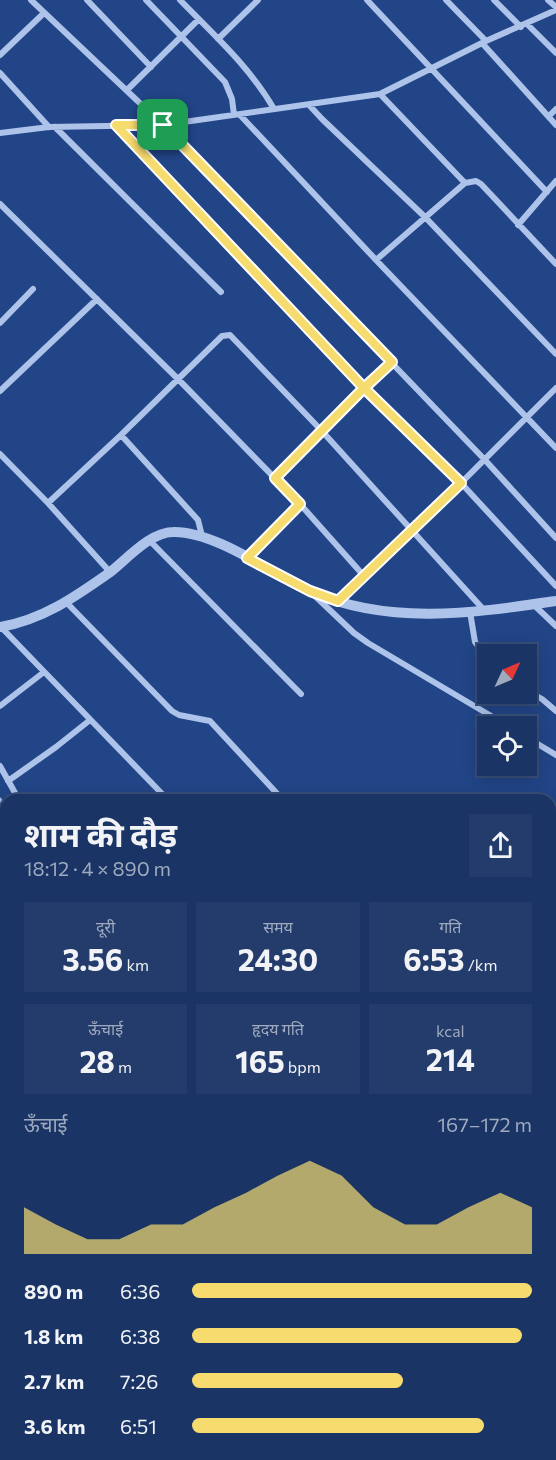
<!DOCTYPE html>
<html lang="hi">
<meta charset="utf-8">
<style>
body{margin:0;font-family:Commissioner,"Noto Sans Devanagari",sans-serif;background:#233c6b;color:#f1f3f6;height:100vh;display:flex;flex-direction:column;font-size:22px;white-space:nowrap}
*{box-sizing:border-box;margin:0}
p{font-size:20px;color:#9faabf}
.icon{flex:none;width:33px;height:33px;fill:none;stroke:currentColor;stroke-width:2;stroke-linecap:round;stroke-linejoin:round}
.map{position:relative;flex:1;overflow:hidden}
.panel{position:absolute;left:0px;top:794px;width:556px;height:668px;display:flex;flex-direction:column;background:#1a3465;border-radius:18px 18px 0 0;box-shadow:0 3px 15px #0003,0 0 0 2px #384f79}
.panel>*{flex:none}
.needle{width:39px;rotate:46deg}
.buttons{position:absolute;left:477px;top:644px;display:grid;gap:12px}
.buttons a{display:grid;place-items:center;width:60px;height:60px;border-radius:0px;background:#1a3465;box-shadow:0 3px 15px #0003,0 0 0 2px #384f79;font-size:30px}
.pin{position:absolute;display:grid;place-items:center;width:51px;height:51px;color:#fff;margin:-26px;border-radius:12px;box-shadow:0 3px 9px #0006}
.round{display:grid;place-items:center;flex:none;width:63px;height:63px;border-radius:0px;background:#233c6b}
.summary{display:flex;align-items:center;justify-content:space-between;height:102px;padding:0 24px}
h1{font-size:33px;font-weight:700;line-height:45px}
.stats{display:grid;grid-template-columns:repeat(3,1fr);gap:9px;height:102px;padding:6px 24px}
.stats div{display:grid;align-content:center;border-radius:0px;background:#233c6b;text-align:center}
.stats b{font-size:30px;font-weight:700}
.stats small{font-size:16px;font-weight:400}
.stats p{font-size:16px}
.chart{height:168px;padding:12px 24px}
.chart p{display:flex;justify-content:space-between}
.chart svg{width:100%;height:108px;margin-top:6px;fill:#f6db6f;opacity:.7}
ul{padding:0 24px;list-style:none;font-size:20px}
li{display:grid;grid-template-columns:96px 72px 1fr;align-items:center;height:45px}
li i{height:15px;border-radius:8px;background:#f6db6f}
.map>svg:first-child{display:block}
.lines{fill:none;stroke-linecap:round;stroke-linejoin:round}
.stream{stroke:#a1bceb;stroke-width:3}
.minor{stroke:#adc3ea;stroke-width:6}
.tertiary{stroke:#adc3ea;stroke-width:10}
.route-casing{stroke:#fff;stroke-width:12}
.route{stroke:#f6db6f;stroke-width:8}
</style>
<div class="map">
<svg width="556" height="1460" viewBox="0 0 556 1460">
<rect width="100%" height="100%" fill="#224587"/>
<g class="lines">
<path class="stream" d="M0 799 6 810
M146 1460V1455"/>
<path class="minor" d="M31 0 163 125 485 460 556 538
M87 0 151 67
M146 0 225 82 232 99 234 115
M180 0C213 34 250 67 274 109
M367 0 547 192
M446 0 486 41
M494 0 521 27
M548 0 556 7
M527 24 556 53
M218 39 258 0
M482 43 556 125
M0 55 44 13
M0 73 49 127
M127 90 199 19
M309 105 322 119 425 217 556 354
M240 115 376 260 556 448
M549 116 556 109
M116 125 364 388 461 483 556 586
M55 127 221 292
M0 133 49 127 163 125 380 94 486 41 556 10
M465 183 476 181 481 184 556 264
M0 204 178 379 300 504 247 558
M518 225 556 181
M376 260 465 183 380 94
M0 323 33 289
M0 391 97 299
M121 435 198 520 202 536
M0 454 48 503 110 572
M275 478 392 362
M48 503 121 435 222 336 230 335 321 430 484 610
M300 504 364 576
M150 541 301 694
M315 596 354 633 368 643 508 726
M338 601 432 512 556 388
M66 602 172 711 179 715 210 721 283 800
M534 605 556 626
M470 612 475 642 488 659
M0 626 168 800
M526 690 542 699 556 711
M0 706 44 672
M526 737 556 755
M0 766 19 800
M8 781 56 747 90 720
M153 800 161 793
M0 820 6 831
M0 1031 6 1025
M550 1066 556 1057
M550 1103 556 1109
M0 1148 6 1142
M550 1208 556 1214
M0 1214 6 1208
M0 1265 6 1269
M550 1284 556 1290
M0 1300 6 1302
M550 1307 556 1302
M0 1368 6 1371
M550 1389 556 1384
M0 1421 6 1406
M346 1455 349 1460
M470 1455 475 1460
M138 1460V1455
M258 1460 259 1455"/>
<path class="tertiary" d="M0 627C42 620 75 597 109 573 126 560 150 532 173 532 215 531 271 573 310 591 388 626 474 613 556 601
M535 1455 556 1456
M185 1460 187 1455"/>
</g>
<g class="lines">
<g class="route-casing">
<path id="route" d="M163 125 392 362 364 388 275 478 300 504 247 558 310 591 338 601 461 483 364 388 116 125H163"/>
</g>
<use href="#route" class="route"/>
</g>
</svg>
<div class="buttons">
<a><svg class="needle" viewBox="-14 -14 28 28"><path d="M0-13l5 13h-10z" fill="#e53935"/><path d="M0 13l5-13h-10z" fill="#9faabf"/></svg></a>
<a><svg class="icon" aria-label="locate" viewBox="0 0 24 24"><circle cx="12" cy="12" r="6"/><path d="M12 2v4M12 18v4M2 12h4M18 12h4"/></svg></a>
</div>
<div class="pin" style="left:163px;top:125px;background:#1e9e55"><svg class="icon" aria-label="arrive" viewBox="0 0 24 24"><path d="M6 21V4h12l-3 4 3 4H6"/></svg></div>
<section class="panel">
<div class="summary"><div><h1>शाम की दौड़</h1><p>18:12 · 4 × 890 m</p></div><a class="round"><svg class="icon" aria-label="share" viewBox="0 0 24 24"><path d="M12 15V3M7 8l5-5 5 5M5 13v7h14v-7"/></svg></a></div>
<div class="stats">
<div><p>दूरी</p><b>3.56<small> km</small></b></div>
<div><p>समय</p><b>24:30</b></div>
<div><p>गति</p><b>6:53<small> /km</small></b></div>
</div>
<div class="stats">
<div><p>ऊँचाई</p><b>28<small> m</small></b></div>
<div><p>हृदय गति</p><b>165<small> bpm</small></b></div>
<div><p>kcal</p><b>214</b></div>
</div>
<div class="chart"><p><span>ऊँचाई</span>167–172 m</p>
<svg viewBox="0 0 160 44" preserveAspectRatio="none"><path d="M0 44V25L10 32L20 38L30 38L40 32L50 32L60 25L70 19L80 12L90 6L100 12L110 25L120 32L130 32L140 25L150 19L160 25V44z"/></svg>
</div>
<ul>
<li><b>890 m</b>6:36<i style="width:100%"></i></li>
<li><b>1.8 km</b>6:38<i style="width:97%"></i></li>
<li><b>2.7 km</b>7:26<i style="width:62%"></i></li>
<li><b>3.6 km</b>6:51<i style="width:86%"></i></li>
</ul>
</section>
</div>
